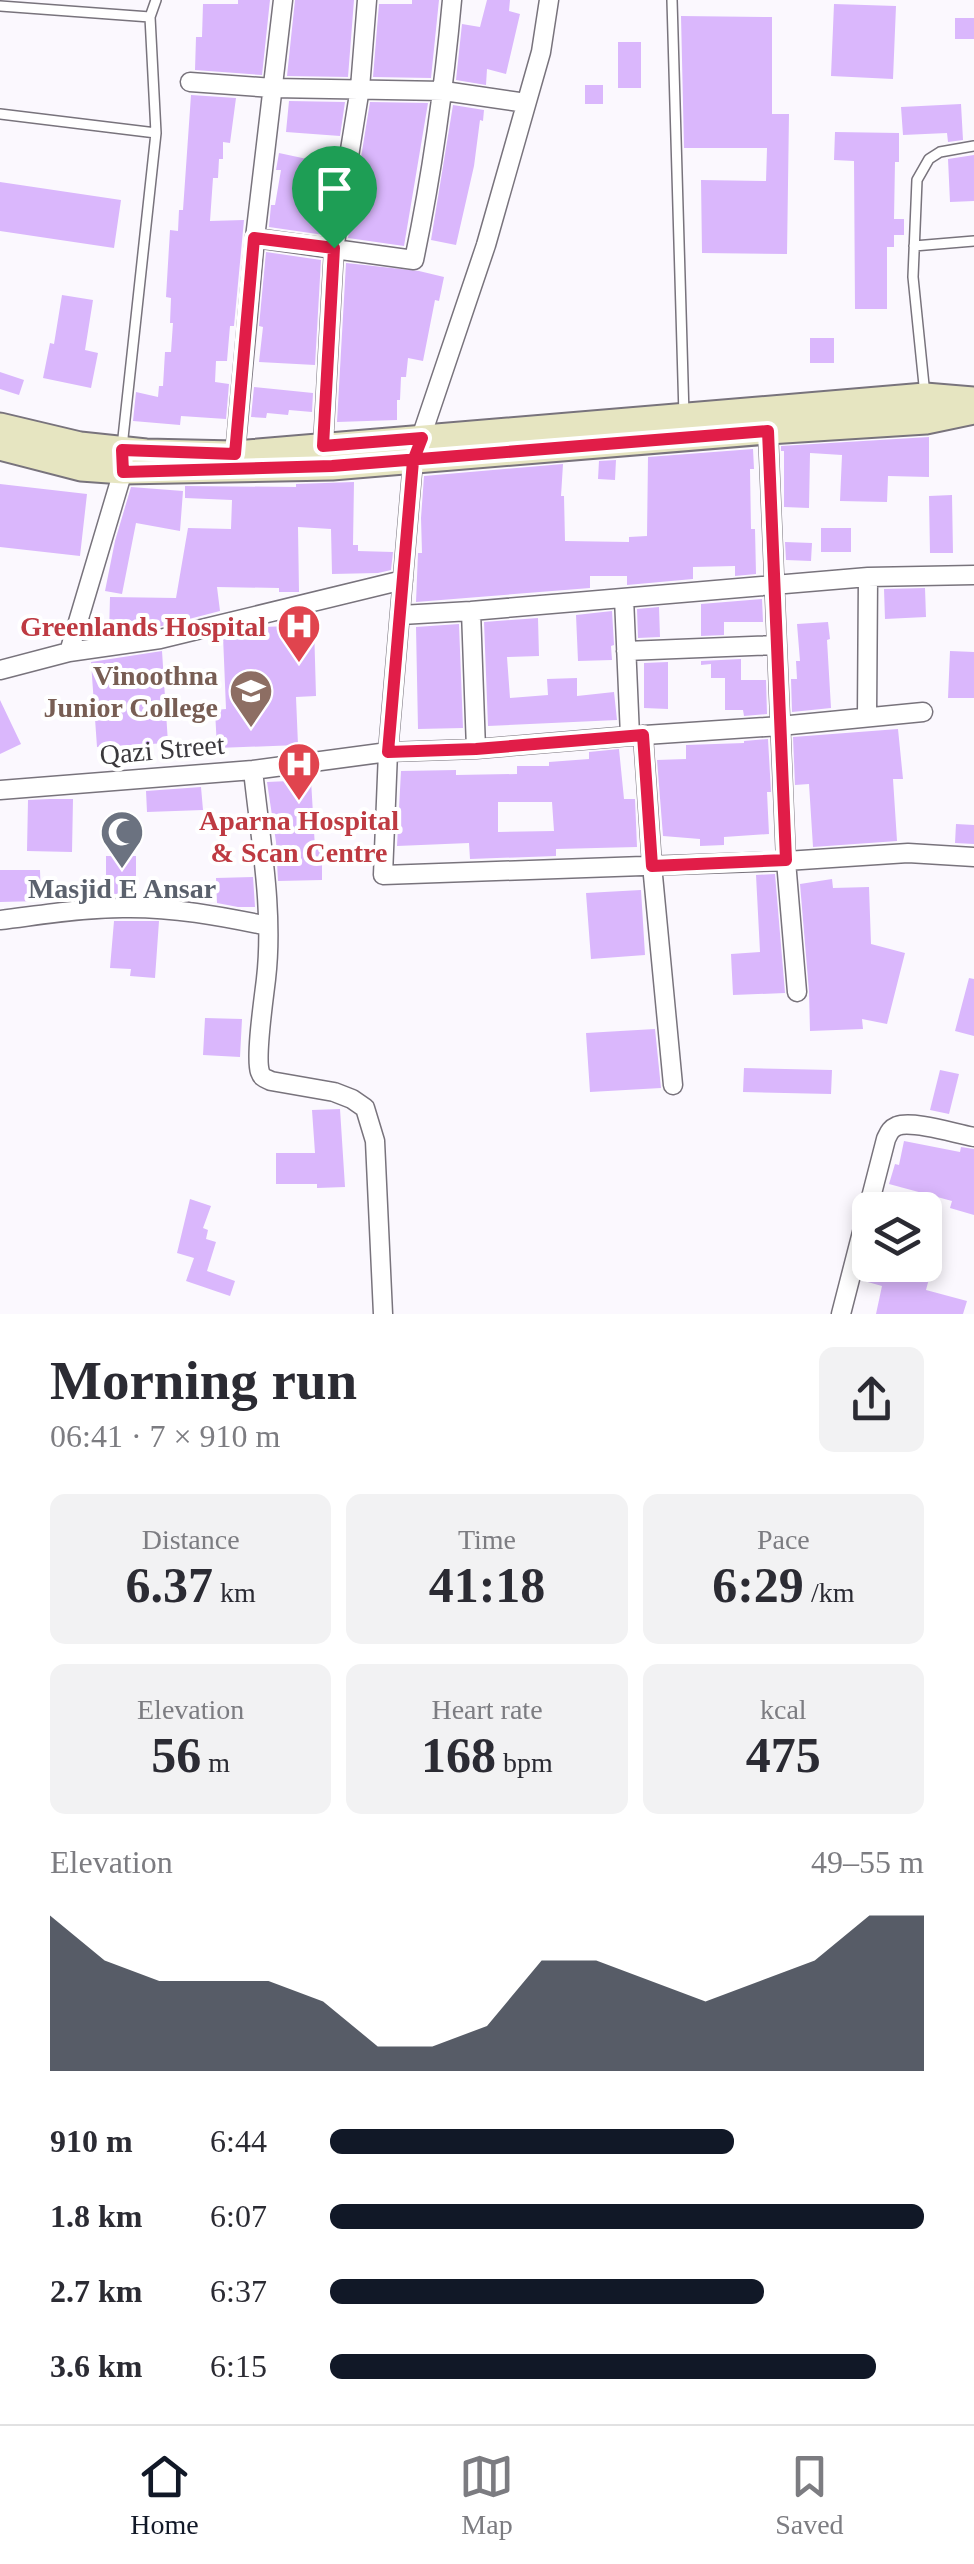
<!DOCTYPE html>
<meta charset="utf-8">
<style>
body{margin:0;font-family:Georgia,serif;background:#f2f2f3;color:#2b2b33;height:100vh;display:flex;flex-direction:column;font-size:38px;white-space:nowrap}
*{box-sizing:border-box;margin:0}
p{font-size:32px;color:#7c7c81}
.icon{flex:none;width:55px;height:55px;fill:none;stroke:currentColor;stroke-width:2;stroke-linecap:round;stroke-linejoin:round}
.map{position:relative;height:1314px;overflow:hidden}
.side{display:flex;flex-direction:column;background:#fff;flex:1}
.side>*{flex:none}
.tools{position:absolute;left:852px;top:1192px;display:grid;gap:20px}
.tools a{display:grid;place-items:center;width:90px;height:90px;border-radius:15px;background:#fff;box-shadow:0 5px 15px #0003;font-size:50px}
.pin{position:absolute;display:grid;place-items:center;width:85px;height:85px;color:#fff;margin:-102px -42px;border-radius:50% 50% 50% 0;rotate:-45deg;box-shadow:0 0 10px #0007}
.pin .icon{rotate:45deg}
.round{display:grid;place-items:center;flex:none;width:105px;height:105px;border-radius:15px;background:#f2f2f3}
.head{display:flex;align-items:center;justify-content:space-between;height:170px;padding:0 50px}
h1{font-size:55px;font-weight:800;line-height:75px}
.stats{display:grid;grid-template-columns:repeat(3,1fr);gap:15px;height:170px;padding:10px 50px}
.stats div{display:grid;align-content:center;border-radius:15px;background:#f2f2f3;text-align:center}
.stats b{font-size:50px;font-weight:800}
.stats small{font-size:28px;font-weight:400}
.stats p{font-size:28px}
.chart{height:280px;padding:20px 50px}
.chart p{display:flex;justify-content:space-between}
.chart svg{width:100%;height:180px;margin-top:10px;fill:#111827;opacity:.7}
ul{padding:0 50px;list-style:none;font-size:32px}
li{display:grid;grid-template-columns:160px 120px 1fr;align-items:center;height:75px}
li i{height:25px;border-radius:12px;background:#111827}
.dock{display:flex;justify-content:space-around;align-items:center;height:140px;border-top:2px solid #e1e1e2;background:#fff;font-size:28px;color:#7c7c81}
.dock a{display:grid;justify-items:center;gap:5px}
.dock .active{color:#111827}
.map>svg:first-child{display:block}
.building{fill:#dab7fc;fill-rule:evenodd}
.lines{fill:none;stroke-linecap:round;stroke-linejoin:round}
.lane-casing{stroke:#78737c;stroke-width:12}
.street-casing{stroke:#78737c;stroke-width:21}
.secondary-casing{stroke:#78737c;stroke-width:29}
.lane{stroke:#fff;stroke-width:9}
.street{stroke:#fff;stroke-width:18}
.secondary{stroke:#e6e5c1;stroke-width:25}
.route-casing{stroke:#fff;stroke-width:20}
.route{stroke:#e11d48;stroke-width:12}
.labels{text-anchor:middle;stroke-width:8;stroke-linejoin:round;paint-order:stroke}
.health-label{font-size:28px;font-weight:bold;fill:#be3a42;stroke:#fff;text-anchor:end}
.education-label{font-size:28px;font-weight:bold;fill:#785e54;stroke:#fff;text-anchor:end}
.street-label{font-size:28px;fill:#3a383c;stroke:#fff}
.worship-label{font-size:28px;font-weight:bold;fill:#5b616d;stroke:#fff}
</style>
<div class="map">
<svg width="974" height="1314" viewBox="0 0 974 1314">
<rect width="100%" height="100%" fill="#fbf8fe"/>
<path class="building" d="M238 0H270L262 75 195 70 196 37H202L203 4H238Z
M295 0H354L348 77 287 76Z
M412 0H439L431 78 373 77 379 4H412Z
M487 0H510L509 11 520 14 506 74 487 69 486 85 456 80 462 24 480 27Z
M834 4 896 6 893 79 831 76Z
M681 16 772 17V114H789L787 254 702 253 701 180 766 181 767 148H684Z
M955 18H974V39H955Z
M618 42H641V88H618Z
M585 85H603V104H585Z
M191 95 236 98 230 143 223 142V159H219L218 178H213L210 221 244 220 234 326H230L227 361H216L215 382 229 384 226 419 181 416 180 425 133 421 136 392 158 397 159 386H163L165 352H171L173 323H170L171 298 166 297 170 230 178 231 179 210H183Z
M289 101 345 102 340 136 286 132Z
M370 102 428 103 404 246 348 238Z
M961 104 963 140 948 142 947 133 903 135 901 107Z
M453 105 484 110 483 121 480 120 474 166 456 245 431 240Z
M835 132 899 133V162H895L894 219H904V235H894V247H887V309H855L854 161 834 160Z
M279 153 335 165 324 235 269 227 271 205H275L281 170H276Z
M974 155V201L950 202 948 159Z
M0 182 121 200 114 248 0 231Z
M266 252 321 260 315 365 259 362 263 327 259 326Z
M346 263 419 271 444 277 439 301 435 300 423 361 408 358 406 377H401L400 400H397V420L337 422Z
M62 295 93 300 85 350 98 353 91 388 43 378 50 343 54 344Z
M810 338H834V363H810Z
M0 372 24 380 19 395 0 389Z
M254 387 313 393 312 412 289 410 288 415 267 413 266 418 251 417Z
M929 437V477L888 476 887 502 840 501 842 455 810 453 809 508 784 507V451H781V446Z
M753 449 754 469H750L751 529H755L756 574 735 576V566L693 567V579L627 585V576H590V588L416 602 418 553H422L421 518 424 476 563 464 561 496H564L565 541 629 542V537L647 536 648 457Z
M616 460 615 480 598 479 599 461Z
M354 482 353 545H358V551L393 552 391 570 378 573 332 574 331 529 298 527 299 592H279V588L217 587 220 611 158 627 109 634 110 597 176 598 188 528 231 529 232 500 185 498V486L296 487V484Z
M0 484 87 494 80 556 0 547Z
M131 487 183 491 180 531 136 523 122 594 105 591 115 541Z
M952 495 953 553H930L929 496Z
M821 528H851V552H821Z
M785 542 812 543 811 561 786 560Z
M925 588 926 617 885 619 884 589Z
M762 599 763 622H724V635L701 636V604Z
M659 607 660 637 638 638 637 609Z
M612 611 614 645 611 646 612 660 578 661 576 615Z
M538 618 539 656 507 657 510 698 548 695 547 679 577 678V696L614 692 617 720 488 726 484 622Z
M828 622 830 639 827 640 831 708 792 712 791 679H797L796 661H800L797 624Z
M459 624 463 728 418 729 416 627Z
M314 625 316 696 296 697 298 745 217 748 215 710 226 709 223 636 263 627Z
M162 651 168 743 97 747 91 662Z
M950 651 974 652V698H948Z
M741 659V680H766L767 714 744 716 743 710H725V678H711V664L701 665V661Z
M668 662V709L644 708V663Z
M0 700 21 744 0 754Z
M898 729 903 779H893L897 841 813 847 809 784 795 785 793 737Z
M768 739 771 792H767L769 834 724 837V845L700 846V839L663 836 657 760 686 759V745L744 743V741Z
M619 749 624 799H635L637 847 556 849V856L470 859 469 843 397 846 401 771 456 770V775L517 774V766H549V762L589 759V752ZM498 802H552L554 831 498 832Z
M311 780 315 848H322V880L278 881 276 842 267 782Z
M201 787 203 810 147 812 146 791Z
M50 799H73L72 852 27 851 28 800Z
M956 824 974 825V844L955 843Z
M106 856H136V896L106 893Z
M0 870H40L41 901 0 902Z
M775 874 785 993 733 995 731 954 760 952 756 875Z
M253 877 255 907H238L217 903 216 878Z
M832 879 833 888 869 887 871 944 905 953 887 1024 862 1019 863 1029 810 1031 809 991 800 884Z
M641 890 645 955 591 959 586 893Z
M114 921H159L155 978 130 976 131 969 110 968Z
M969 978 974 979V1036L955 1031Z
M205 1018 242 1019 240 1057 203 1055Z
M655 1029 661 1088 590 1092 586 1033Z
M744 1068 832 1070 831 1094 743 1092Z
M940 1070 959 1074 949 1114 930 1110Z
M340 1109 345 1187 317 1188V1184H276V1153H315L312 1110Z
M904 1141 960 1152 961 1147 974 1149V1215L950 1208 952 1201 889 1184 895 1164 899 1165Z
M190 1199 211 1206 203 1228 208 1230 206 1239 216 1242 207 1271 235 1281 230 1296 186 1281 194 1258 177 1253Z
M869 1265H897L930 1275 926 1290 967 1301 963 1314H876L882 1286 864 1281Z"/>
<g class="lines">
<g class="lane-casing">
<path id="lane" d="M672 0 684 415
M0 6 150 17
M0 114 156 133
M914 246 974 241
M925 395 913 277 917 180 929 159 940 152 974 146
M122 447 156 133 150 17 156 0"/>
</g>
<g class="street-casing">
<path id="street" d="M549 0 541 52 486 245 413 461 388 752 383 875 786 861 768 431
M190 82 273 88 444 91 526 103
M255 238 283 0
M323 446 334 249 414 260C432 174 444 88 452 0
M235 454 255 238 334 249 360 88 367 0
M123 464V471L69 652 160 639 403 580
M624 598 630 736
M471 611 476 749
M401 615 471 611 868 577 974 575
M626 651 777 645
M0 670 69 652
M867 716 868 577
M643 735 652 865 673 1085
M253 770C260 838 274 910 266 979 264 997 255 1057 260 1072 262 1078 265 1078 271 1081L334 1092 352 1099 365 1108 375 1141 383 1314
M0 790 253 770 388 752 476 749 630 736 780 726 923 712
M0 920C41 915 82 908 123 908 172 907 220 916 268 926
M797 992 786 861 908 853 974 857
M841 1314 886 1139C889 1133 890 1129 897 1126 913 1120 956 1134 974 1137"/>
</g>
<g class="secondary-casing">
<path id="secondary" d="M0 426 80 445 146 452 235 454 925 396 974 400
M0 447 81 468 123 471 332 467 768 431 926 421 974 411"/>
</g>
<use href="#lane" class="lane"/>
<use href="#street" class="street"/>
<use href="#secondary" class="secondary"/>
</g>
<g class="lines">
<g class="route-casing">
<path id="route" d="M334 248 323 446 422 438 413 461 388 752 476 749 643 735 652 866 786 860 768 431 332 466 123 472 122 450 235 454 254 238 334 248"/>
</g>
<use href="#route" class="route"/>
</g>
<defs>
<g id="hospital-pin" transform="scale(2.25)"><path d="M0 17L-7.5 6A9.5 9.5 0 1 1 7.5 6Z" fill="#e0444e" stroke="#fff"/><path d="M-5-5h3v3.5h4V-5h3V5h-3V1.5h-4V5h-3Z" fill="#fff"/></g>
<g id="university-pin" transform="scale(2.25)"><path d="M0 17L-7.5 6A9.5 9.5 0 1 1 7.5 6Z" fill="#8d6e63" stroke="#fff"/><path d="M0-5L7-2L0 1L-7-2ZM-4 1L0 2.5L4 1V4Q0 6-4 4Z" fill="#fff"/></g>
<g id="mosque-pin" transform="scale(2.25)"><path d="M0 17L-7.5 6A9.5 9.5 0 1 1 7.5 6Z" fill="#6b7280" stroke="#fff"/><path d="M3.5-4.9A6 6 0 1 0 3.5 4.9A5 5 0 1 1 3.5-4.9Z" fill="#fff"/></g>
</defs>
<g fill-rule="evenodd">
<use href="#hospital-pin" x="299" y="626"/>
<use href="#university-pin" x="251" y="691"/>
<use href="#hospital-pin" x="299" y="764"/>
<use href="#mosque-pin" x="122" y="832"/>
</g>
<g class="labels">
<g class="health-label">
<text x="266" y="636">Greenlands Hospital</text>
<text x="299" y="830" text-anchor="middle">Aparna Hospital<tspan x="299" dy="32">&amp; Scan Centre</tspan></text>
</g>
<g class="education-label">
<text x="218" y="685">Vinoothna<tspan x="218" dy="32">Junior College</tspan></text>
</g>
<g class="street-label">
<text transform="translate(162 749) rotate(-5)" y="10">Qazi Street</text>
</g>
<g class="worship-label">
<text x="122" y="898">Masjid E Ansar</text>
</g>
</g>
</svg>
<div class="tools">
<a><svg class="icon" aria-label="layers" viewBox="0 0 24 24"><path d="M12 4l9 5-9 5-9-5zM3 14l9 5 9-5"/></svg></a>
</div>
<div class="pin" style="left:334px;top:248px;background:#1e9e55"><svg class="icon" aria-label="arrive" viewBox="0 0 24 24"><path d="M6 21V4h12l-3 4 3 4H6"/></svg></div>
</div>
<section class="side">
<div class="head"><div><h1>Morning run</h1><p>06:41 · 7 × 910 m</p></div><a class="round"><svg class="icon" aria-label="share" viewBox="0 0 24 24"><path d="M12 15V3M7 8l5-5 5 5M5 13v7h14v-7"/></svg></a></div>
<div class="stats">
<div><p>Distance</p><b>6.37<small> km</small></b></div>
<div><p>Time</p><b>41:18</b></div>
<div><p>Pace</p><b>6:29<small> /km</small></b></div>
</div>
<div class="stats">
<div><p>Elevation</p><b>56<small> m</small></b></div>
<div><p>Heart rate</p><b>168<small> bpm</small></b></div>
<div><p>kcal</p><b>475</b></div>
</div>
<div class="chart"><p><span>Elevation</span>49–55 m</p>
<svg viewBox="0 0 160 44" preserveAspectRatio="none"><path d="M0 44V6L10 17L20 22L30 22L40 22L50 27L60 38L70 38L80 33L90 17L100 17L110 22L120 27L130 22L140 17L150 6L160 6V44z"/></svg>
</div>
<ul>
<li><b>910 m</b>6:44<i style="width:68%"></i></li>
<li><b>1.8 km</b>6:07<i style="width:100%"></i></li>
<li><b>2.7 km</b>6:37<i style="width:73%"></i></li>
<li><b>3.6 km</b>6:15<i style="width:92%"></i></li>
</ul>
</section>
<nav class="dock">
<a class="active"><svg class="icon" aria-label="home" viewBox="0 0 24 24"><path d="M3 11l9-7 9 7M6 9v11h12V9"/></svg>Home</a>
<a><svg class="icon" aria-label="map" viewBox="0 0 24 24"><path d="M3 6l6-2 6 2 6-2v14l-6 2-6-2-6 2zM9 4v14M15 6v14"/></svg>Map</a>
<a><svg class="icon" aria-label="saved" viewBox="0 0 24 24"><path d="M7 4h10v16l-5-4-5 4z"/></svg>Saved</a>
</nav>
